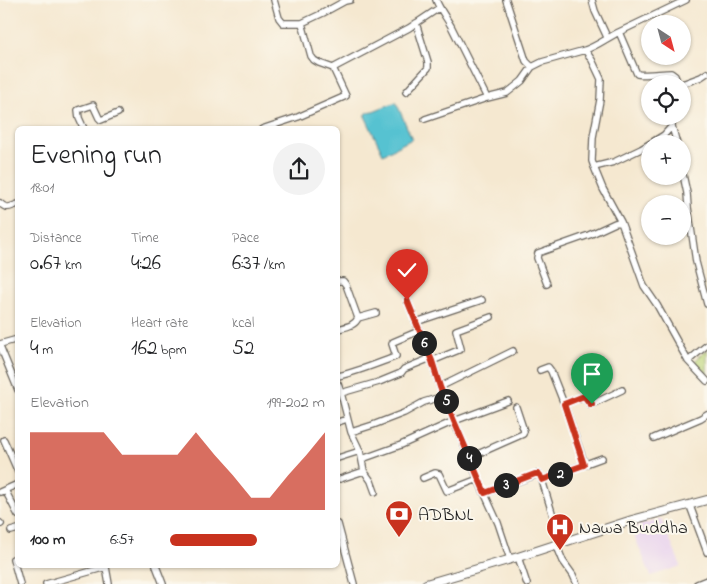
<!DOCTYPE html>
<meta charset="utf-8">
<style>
body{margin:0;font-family:"Indie Flower",sans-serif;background:#f2f2f2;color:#202124;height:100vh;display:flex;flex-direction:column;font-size:19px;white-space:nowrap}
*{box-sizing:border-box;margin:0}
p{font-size:16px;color:#757577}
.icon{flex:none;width:28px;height:28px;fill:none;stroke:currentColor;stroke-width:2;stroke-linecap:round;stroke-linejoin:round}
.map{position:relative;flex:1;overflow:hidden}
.drawer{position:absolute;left:15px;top:126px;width:325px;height:442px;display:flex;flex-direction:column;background:#fff;border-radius:8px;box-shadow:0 1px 4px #0004}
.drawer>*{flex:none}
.needle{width:32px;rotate:144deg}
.controls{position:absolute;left:641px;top:15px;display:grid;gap:10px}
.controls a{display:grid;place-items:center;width:50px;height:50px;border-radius:50%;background:#fff;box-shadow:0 1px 4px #0004;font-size:25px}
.pin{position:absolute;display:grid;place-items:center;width:42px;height:42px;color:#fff;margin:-51px -21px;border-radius:50% 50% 50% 0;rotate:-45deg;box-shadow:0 0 5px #0007}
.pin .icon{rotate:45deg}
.km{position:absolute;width:25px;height:25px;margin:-12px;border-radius:50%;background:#222;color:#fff;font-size:14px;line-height:25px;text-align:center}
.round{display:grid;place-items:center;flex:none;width:52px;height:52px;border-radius:26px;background:#f2f2f2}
.summary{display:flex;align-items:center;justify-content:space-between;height:85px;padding:0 15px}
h1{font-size:28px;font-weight:600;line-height:38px}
.figures{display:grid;grid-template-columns:repeat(3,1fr);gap:8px;height:85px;padding:5px 15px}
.figures div{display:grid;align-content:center}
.figures b{font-size:21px;font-weight:600}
.figures small{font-size:14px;font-weight:400}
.figures p{font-size:14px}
.chart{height:140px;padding:10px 15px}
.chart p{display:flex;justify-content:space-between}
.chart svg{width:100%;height:90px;margin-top:5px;fill:#c8321e;opacity:.7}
ul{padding:0 15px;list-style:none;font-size:16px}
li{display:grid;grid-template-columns:80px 60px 1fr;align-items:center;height:38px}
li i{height:12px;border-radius:6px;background:#c8321e}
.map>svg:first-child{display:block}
.built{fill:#e8d2ee}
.green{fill:#bdd57a;stroke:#6c784b}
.water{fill:#57c2d1;stroke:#3a6f76}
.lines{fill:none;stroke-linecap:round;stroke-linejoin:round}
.minor-casing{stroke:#68635b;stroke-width:8}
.major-casing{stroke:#68635b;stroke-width:10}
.minor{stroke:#fff;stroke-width:5.5}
.major{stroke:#fff;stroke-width:8}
.route-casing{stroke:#fff;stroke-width:10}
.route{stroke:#c8321e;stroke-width:6}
.labels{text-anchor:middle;stroke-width:4;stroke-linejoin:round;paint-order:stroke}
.poi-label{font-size:18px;fill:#1c1c1c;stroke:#fbf7ec;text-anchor:start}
</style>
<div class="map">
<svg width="707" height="584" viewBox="0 0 707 584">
<rect width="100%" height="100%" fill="#fbf7ec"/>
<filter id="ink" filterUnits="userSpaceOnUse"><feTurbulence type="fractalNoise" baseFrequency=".02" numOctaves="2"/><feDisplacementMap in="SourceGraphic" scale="10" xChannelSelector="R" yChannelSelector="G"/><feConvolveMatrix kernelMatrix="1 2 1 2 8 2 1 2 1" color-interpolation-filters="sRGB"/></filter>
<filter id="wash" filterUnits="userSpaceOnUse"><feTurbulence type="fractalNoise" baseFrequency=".0096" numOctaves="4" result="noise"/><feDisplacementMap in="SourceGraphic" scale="20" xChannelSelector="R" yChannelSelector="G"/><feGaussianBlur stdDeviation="1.12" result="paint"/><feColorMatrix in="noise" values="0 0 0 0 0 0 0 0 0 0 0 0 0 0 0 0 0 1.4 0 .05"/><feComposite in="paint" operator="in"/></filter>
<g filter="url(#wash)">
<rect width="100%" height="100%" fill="#f5e8d0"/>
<path class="built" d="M661 519 681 566 651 576 631 528Z"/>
<path class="green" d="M707 349V374L695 361Z"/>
<path class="water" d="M396 102 412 139 383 154 365 116 368 112 373 111Z"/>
</g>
<g filter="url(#ink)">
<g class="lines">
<g class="minor-casing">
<path id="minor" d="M274 0 279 18 283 23H302L311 56 314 60 319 63 333 68
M436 0C440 10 446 17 451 26L487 98
M506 0 526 61 532 67 542 62 585 50 592 60 601 79 600 100 593 137 592 161 594 167 603 189 621 222 644 286 657 305 688 361 707 381
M592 0 595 11 607 37
M302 23 323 13 345 1 350 0
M619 32 686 0
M585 50C597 46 607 38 619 32L637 74C649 76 660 73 671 73L675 76 678 84
M682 84 701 77 707 73
M406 92 428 68V62L416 23
M425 119 487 98 507 93 522 81 532 67
M672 126 677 144
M84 129 79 118 78 110 93 105 99 118 101 120 118 113
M262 129 298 117 346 96 333 68 409 28 439 8
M594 167 614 162 641 149 664 135 672 126 673 116
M682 170 687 193 688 207 696 262 707 304
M0 203C7 210 9 207 18 204
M338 281H343L346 285 358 318C355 326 345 327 338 329
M547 284 537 258 538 253 589 235 615 223 621 222
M407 300 432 361 440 387 454 421 478 479 498 523 510 559
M358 318 376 313
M416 322 482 300
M0 344 18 339
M0 346 18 390
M432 361 461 349 456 330 491 317
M688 361 707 345
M540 370 548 367 551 371 564 404 585 465
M338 376C357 372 376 364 395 357L396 356 392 344 393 342 419 331
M338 384 341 393 351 432 360 451 364 471 340 479
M440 387 513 351
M341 393 379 382 401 373 404 369 416 364 431 358
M564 404 584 396 590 404H592L622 390
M338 422 347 419
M351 432 373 425 404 413 424 402 444 396
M654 438 701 418 707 414
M4 440 18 472
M338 458 360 451
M469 458 523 434 524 431 516 407
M362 459 401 445 454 421 508 401
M364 471 371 481 375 492
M423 478 435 473 439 474 447 491 478 479
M5 490 18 515
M0 492 18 484
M485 493 538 474 540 475 542 480
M690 506 707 552
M0 523 1 524
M338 524 354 584
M11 531 18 529
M561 542 542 480 602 458
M556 544 563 561 573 575 577 584
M518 557 527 584
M13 559 20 584
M156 566 163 584
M46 584 106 567 109 584
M697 584 707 580"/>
</g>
<g class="major-casing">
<path id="major" d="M426 584 518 557 632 520 707 500"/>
</g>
<use href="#minor" class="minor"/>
<use href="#major" class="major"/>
</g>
</g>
<g class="lines" filter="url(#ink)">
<g class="route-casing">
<path id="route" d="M407 300 432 361 440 387 454 421 485 493 535 474H538L540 475 542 480 584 465 564 404 584 396 590 404H592"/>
</g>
<use href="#route" class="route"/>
</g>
<defs>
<g id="bank-pin" transform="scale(1.4375)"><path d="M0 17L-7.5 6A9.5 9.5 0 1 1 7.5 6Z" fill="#c8321e" stroke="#fbf7ec"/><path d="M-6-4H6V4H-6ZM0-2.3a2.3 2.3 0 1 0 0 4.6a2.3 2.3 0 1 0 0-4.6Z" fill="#fff"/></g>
<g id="hospital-pin" transform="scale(1.4375)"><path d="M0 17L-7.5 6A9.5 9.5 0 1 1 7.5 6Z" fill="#c8321e" stroke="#fbf7ec"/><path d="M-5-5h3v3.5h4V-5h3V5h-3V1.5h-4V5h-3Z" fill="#fff"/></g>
</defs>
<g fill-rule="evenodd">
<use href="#bank-pin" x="399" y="514"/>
<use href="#hospital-pin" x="560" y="527"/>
</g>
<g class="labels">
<g class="poi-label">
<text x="418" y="520">ADBNL</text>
<text x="579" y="533">Nawa Buddha</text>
</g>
</g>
</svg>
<div class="controls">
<a><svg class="needle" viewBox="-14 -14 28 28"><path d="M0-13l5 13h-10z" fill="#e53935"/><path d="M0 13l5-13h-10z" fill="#757577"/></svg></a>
<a><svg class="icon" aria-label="locate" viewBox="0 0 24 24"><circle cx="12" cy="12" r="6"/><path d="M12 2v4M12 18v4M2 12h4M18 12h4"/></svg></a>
<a>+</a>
<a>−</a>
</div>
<div class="pin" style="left:592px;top:404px;background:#1e9e55"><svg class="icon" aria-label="arrive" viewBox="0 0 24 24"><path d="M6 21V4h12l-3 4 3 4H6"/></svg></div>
<div class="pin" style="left:407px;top:300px;background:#d93025"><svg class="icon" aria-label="check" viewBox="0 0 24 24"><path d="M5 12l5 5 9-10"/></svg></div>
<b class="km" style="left:560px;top:474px">2</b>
<b class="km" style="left:506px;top:485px">3</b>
<b class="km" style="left:469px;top:458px">4</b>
<b class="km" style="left:446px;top:401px">5</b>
<b class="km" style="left:424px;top:343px">6</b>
<section class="drawer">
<div class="summary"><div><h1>Evening run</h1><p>18:01</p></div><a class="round"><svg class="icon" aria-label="share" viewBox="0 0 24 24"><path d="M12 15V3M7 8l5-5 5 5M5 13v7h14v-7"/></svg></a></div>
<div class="figures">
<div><p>Distance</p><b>0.67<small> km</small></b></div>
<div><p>Time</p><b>4:26</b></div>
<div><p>Pace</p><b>6:37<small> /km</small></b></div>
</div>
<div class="figures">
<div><p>Elevation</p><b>4<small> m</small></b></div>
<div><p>Heart rate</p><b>162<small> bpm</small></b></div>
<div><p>kcal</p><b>52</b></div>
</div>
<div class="chart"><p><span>Elevation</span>199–202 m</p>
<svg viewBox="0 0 160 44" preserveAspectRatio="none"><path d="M0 44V6L10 6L20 6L30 6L40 6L50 17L60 17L70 17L80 17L90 6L100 17L110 27L120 38L130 38L140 27L150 17L160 6V44z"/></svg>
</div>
<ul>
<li><b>100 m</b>6:57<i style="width:56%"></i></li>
</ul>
</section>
</div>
